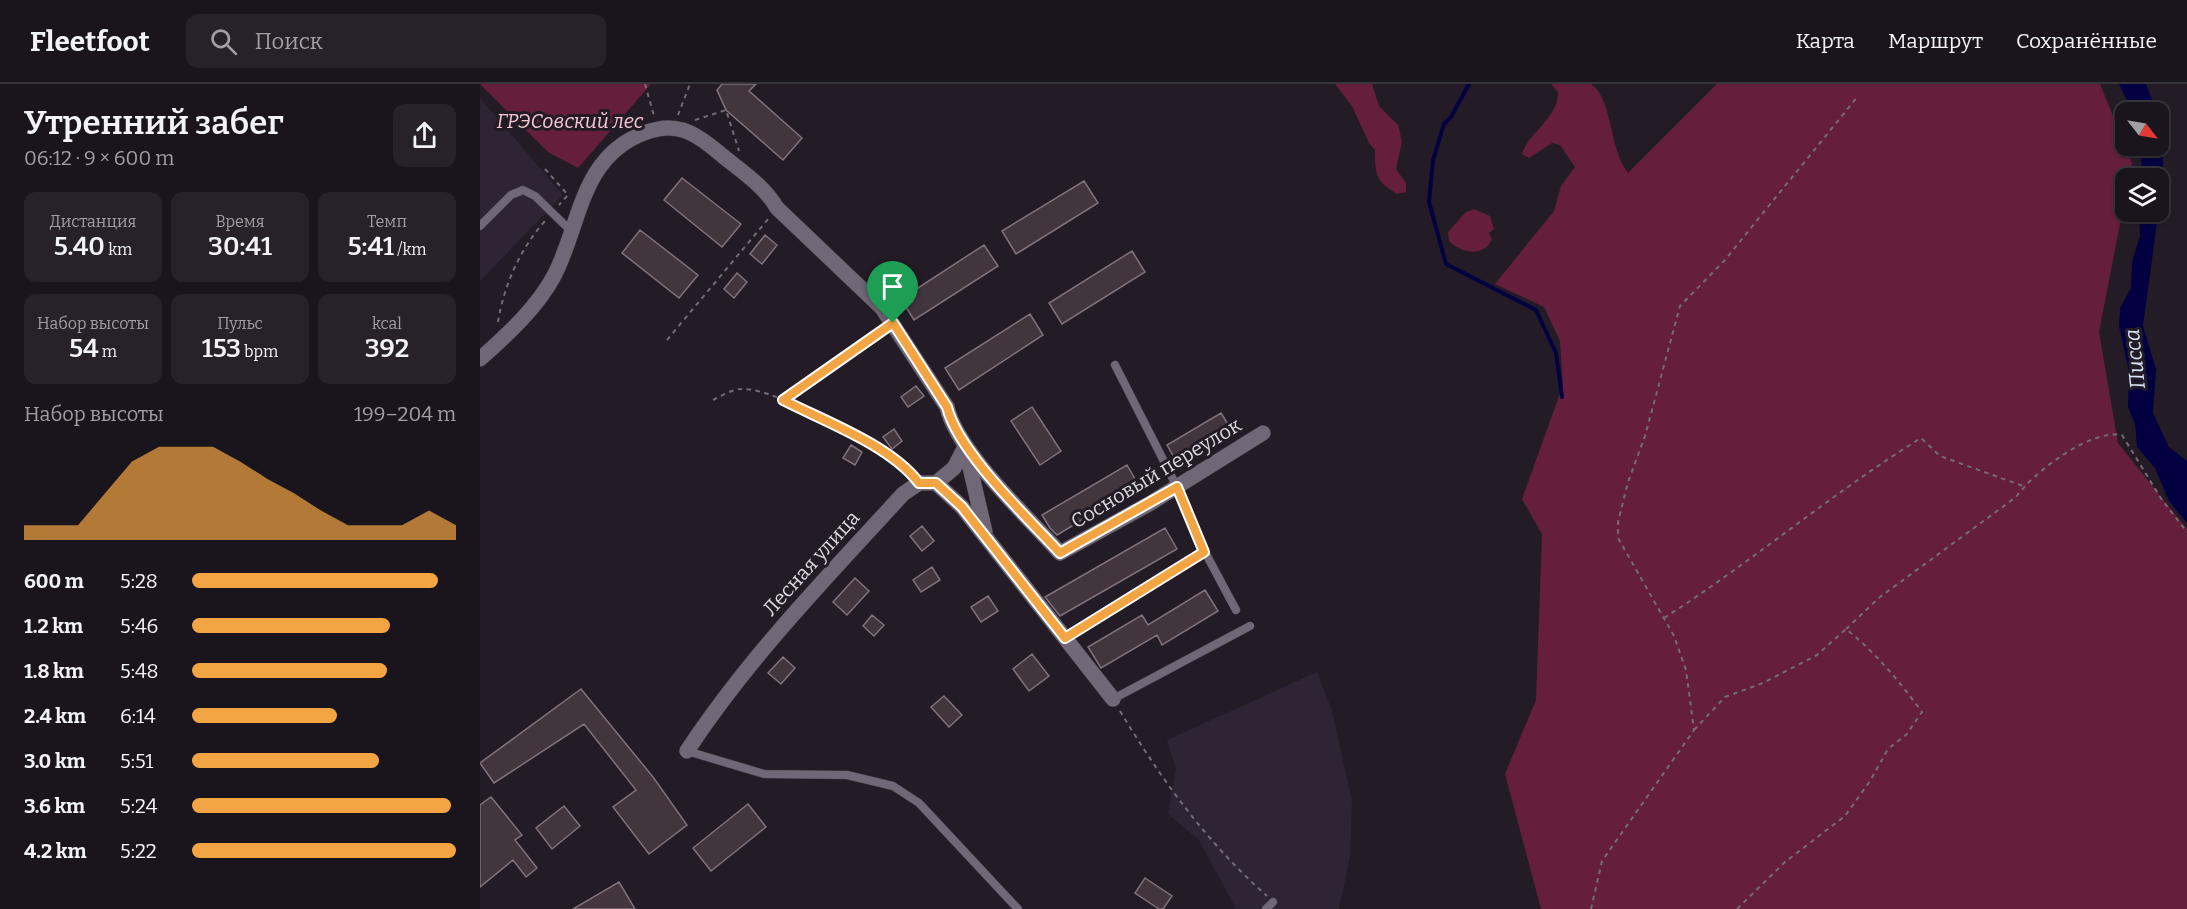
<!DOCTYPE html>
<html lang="ru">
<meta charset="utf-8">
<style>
body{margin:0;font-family:Bitter,serif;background:#27222a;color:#f1f3f6;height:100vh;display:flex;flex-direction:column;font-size:22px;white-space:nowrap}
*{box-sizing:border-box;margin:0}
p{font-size:20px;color:#9f9fa4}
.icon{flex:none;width:33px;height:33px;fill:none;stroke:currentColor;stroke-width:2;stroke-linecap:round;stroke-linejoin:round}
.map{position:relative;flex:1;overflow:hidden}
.details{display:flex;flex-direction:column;background:#1a151d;width:480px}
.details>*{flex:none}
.needle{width:39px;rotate:121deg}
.fabs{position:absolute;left:1635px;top:18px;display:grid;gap:12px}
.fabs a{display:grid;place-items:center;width:54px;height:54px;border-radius:12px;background:#1a151d;box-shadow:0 2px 4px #0004,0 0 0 2px #38343b;font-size:30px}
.pin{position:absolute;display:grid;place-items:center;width:51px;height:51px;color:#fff;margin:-62px -26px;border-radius:50% 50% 50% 0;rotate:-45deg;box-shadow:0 0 6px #0007}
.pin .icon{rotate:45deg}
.round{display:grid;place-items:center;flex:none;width:63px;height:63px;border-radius:12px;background:#27222a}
.overview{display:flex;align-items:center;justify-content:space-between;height:102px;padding:0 24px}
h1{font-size:33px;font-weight:600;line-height:45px}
.stats{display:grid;grid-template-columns:repeat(3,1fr);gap:9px;height:102px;padding:6px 24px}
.stats div{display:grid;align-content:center;border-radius:12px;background:#27222a;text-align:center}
.stats b{font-size:26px;font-weight:600}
.stats small{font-size:16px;font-weight:400}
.stats p{font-size:16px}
.chart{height:168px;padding:12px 24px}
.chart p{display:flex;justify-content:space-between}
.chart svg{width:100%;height:108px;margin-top:6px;fill:#f3a443;opacity:.7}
ul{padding:0 24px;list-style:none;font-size:20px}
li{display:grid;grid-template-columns:96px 72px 1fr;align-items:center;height:45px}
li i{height:15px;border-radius:8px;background:#f3a443}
header{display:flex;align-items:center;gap:36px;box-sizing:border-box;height:84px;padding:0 30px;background:#1a151d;border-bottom:2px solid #38343b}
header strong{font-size:28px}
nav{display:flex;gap:33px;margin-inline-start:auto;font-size:21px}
.search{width:420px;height:54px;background:#27222a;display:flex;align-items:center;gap:15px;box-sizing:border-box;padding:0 21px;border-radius:12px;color:#9f9fa4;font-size:22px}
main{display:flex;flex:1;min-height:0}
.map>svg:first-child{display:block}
.built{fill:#2e2434}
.green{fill:#651e3b}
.water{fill:#020041}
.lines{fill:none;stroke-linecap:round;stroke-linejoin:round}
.stream{stroke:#020041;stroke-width:4}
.building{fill:#41353e;stroke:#80727c;stroke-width:1.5}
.service-casing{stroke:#3e3842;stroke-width:9}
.minor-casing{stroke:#3e3842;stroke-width:16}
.path{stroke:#736c76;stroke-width:2;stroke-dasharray:4.5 4.5;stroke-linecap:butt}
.service{stroke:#706876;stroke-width:8}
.minor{stroke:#706876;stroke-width:15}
.route-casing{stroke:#fff;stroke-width:12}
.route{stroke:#f3a443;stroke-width:8}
.labels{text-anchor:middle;stroke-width:6;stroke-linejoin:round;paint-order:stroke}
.park-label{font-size:20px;font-style:italic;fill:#f7c5d4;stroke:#231c27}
.street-label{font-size:20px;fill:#ddd8e0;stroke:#231c27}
.water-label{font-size:21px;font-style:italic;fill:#dae4f8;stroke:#231c27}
</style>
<header>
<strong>Fleetfoot</strong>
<div class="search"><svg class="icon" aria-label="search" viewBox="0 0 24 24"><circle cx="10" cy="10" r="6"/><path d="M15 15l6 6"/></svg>Поиск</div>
<nav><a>Карта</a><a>Маршрут</a><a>Сохранённые</a></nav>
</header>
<main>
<section class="details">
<div class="overview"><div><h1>Утренний забег</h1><p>06:12 · 9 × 600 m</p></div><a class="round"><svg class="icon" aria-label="share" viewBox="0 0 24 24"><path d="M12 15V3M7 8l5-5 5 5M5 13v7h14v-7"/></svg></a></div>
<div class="stats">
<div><p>Дистанция</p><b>5.40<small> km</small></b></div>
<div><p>Время</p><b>30:41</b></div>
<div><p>Темп</p><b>5:41<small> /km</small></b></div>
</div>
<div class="stats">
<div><p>Набор высоты</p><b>54<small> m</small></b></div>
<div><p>Пульс</p><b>153<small> bpm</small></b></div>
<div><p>kcal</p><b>392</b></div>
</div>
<div class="chart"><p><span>Набор высоты</span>199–204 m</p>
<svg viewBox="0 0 160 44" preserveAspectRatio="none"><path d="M0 44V38L10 38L20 38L30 25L40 12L50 6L60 6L70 6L80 12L90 19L100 25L110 32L120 38L130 38L140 38L150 32L160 38V44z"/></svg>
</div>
<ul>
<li><b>600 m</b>5:28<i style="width:93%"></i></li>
<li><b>1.2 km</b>5:46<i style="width:75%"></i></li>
<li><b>1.8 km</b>5:48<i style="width:74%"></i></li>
<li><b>2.4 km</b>6:14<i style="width:55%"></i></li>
<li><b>3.0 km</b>5:51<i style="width:71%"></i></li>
<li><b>3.6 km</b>5:24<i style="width:98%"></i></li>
<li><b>4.2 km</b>5:22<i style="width:100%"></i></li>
</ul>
</section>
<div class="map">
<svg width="1707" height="825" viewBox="0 0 1707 825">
<rect width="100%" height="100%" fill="#231c27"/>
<path class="built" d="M0 14 83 111 0 197Z
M837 588 852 627 872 717 870 772 859 825H756L719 756 688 730 696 685 687 656Z"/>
<path class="green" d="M0 0H171L98 84 68 68Z
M855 0H892L899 22 918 41 920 49 922 58 916 85 926 99V108L917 110C895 97 895 89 895 66L889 59 872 22Z
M1071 0H1111C1133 15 1129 65 1148 89L1237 0H1620L1652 79 1649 94H1646L1645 114 1619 248 1638 359 1707 445V825H1061L1025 690 1056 616 1062 450 1042 415 1083 301 1080 257 1064 223 1015 200 1074 127 1081 102 1095 83 1080 61 1072 59 1049 74 1042 70C1049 48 1079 33 1078 8Z
M994 125 1010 132 1014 145 1009 149 1012 155C1004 174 981 169 969 157L968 148 986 128Z"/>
<path class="water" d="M1639 0H1666L1677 28H1652Z
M1679 42 1683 76V94L1663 242 1676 285 1673 329 1689 363 1707 377V439L1689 417 1675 384 1657 363 1655 340 1648 323 1649 288 1639 242 1640 224 1651 204 1652 178 1660 152 1659 128H1678V94H1660L1662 85 1660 62H1678Z"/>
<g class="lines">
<path class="stream" d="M989 0 971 33 964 40 953 76 949 118 966 180 1056 226 1076 269 1082 313"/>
</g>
<path class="building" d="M242 0H276L269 7 322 54 303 76 246 26 237 6Z
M202 94 261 140 242 163 184 116Z
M604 97 618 119 536 170 522 147Z
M160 146 218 191 199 214 142 169Z
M285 151 297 161 282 180 270 170Z
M504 161 518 182 434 236 421 215Z
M652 167 665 188 582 240 569 219Z
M257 189 267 198 254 214 244 205Z
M550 230 563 251 479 306 465 284Z
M436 302 444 312 428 323 421 313Z
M552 323 581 367 560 381 531 337Z
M741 329 754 350 699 382 687 361Z
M414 345 422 357 412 365 403 353Z
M371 361 382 368 375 381 363 374Z
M647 381 659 402 577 451 570 444 562 431Z
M442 442 454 457 442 467 430 452Z
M685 444 697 465 580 532 565 513Z
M452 483 460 496 441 508 433 496Z
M375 494 389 507 367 531 353 518Z
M725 506 738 527 682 561 677 551 621 584 608 563 662 531 668 541Z
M508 512 518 527 501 538 491 523Z
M392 531 404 541 394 552 383 542Z
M552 570 569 592 549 607 533 585Z
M303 573 315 584 301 600 288 589Z
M101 605 173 693 207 741 169 770 133 723 156 706 104 640 14 699 0 679Z
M464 612 482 631 469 643 451 623Z
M11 713 42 751 35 756 57 784 46 793 33 776 0 803V721Z
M268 720 286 743 231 787 213 764Z
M84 722 100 742 72 765 56 744Z
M665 794 692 812 683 825H679L655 809Z
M139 798 155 825H93Z"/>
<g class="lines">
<g class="service-casing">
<path id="service" d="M0 142 31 111 43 106 55 112 90 146
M635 281 697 403 725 468 756 526
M585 554 725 468
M633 615 770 542
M207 667 284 690 367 691 413 702 439 719 538 825
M786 825 793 818"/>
</g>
<g class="minor-casing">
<path id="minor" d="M0 275C27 251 58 223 75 190 101 138 101 73 164 49 195 37 213 47 238 68 258 85 283 100 297 124L402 224 467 323C477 368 548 433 580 469L669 420 783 349
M486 366 505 448
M456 399 474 384 485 363
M207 667C269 573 347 493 423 410L439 399H456L482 423 633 615"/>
</g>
<path class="path" d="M165 0 174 32
M198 31 210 0
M215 36 246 26 259 67
M65 85 88 111 79 121
M18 238C24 201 40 165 65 137
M187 256 289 134
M233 316C241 312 252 305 262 305 300 304 399 365 430 388
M303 316 402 247
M1184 534C1272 478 1352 409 1441 354L1460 372 1543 402
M1366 545 1400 513 1536 413C1554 388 1610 345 1642 351L1682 416 1707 448
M640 627C681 695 727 759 787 812
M1214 646 1245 613 1283 599 1337 571 1366 545C1396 569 1419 597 1442 628L1426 651 1408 665 1390 697 1365 732 1305 778 1257 825
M1111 825 1122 777 1214 646 1206 586 1194 552 1138 454V438L1148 398 1165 352 1200 222 1245 176 1378 12"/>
<use href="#service" class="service"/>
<use href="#minor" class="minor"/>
</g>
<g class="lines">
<g class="route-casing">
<path id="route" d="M413 239 467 323C478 368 547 433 580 469L697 403 724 468 585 554 482 423 456 399H439C410 361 346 338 303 316Z"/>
</g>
<use href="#route" class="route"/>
</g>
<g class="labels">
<g class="park-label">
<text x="90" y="44">ГРЭСовский лес</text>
</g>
<g class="street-label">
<text transform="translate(676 389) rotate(-31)" y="7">Сосновый переулок</text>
<text transform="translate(331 479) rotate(-48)" y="7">Лесная улица</text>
</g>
<g class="water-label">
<text transform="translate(1655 275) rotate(-96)" y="7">Писса</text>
</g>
</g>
</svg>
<div class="fabs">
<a><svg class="needle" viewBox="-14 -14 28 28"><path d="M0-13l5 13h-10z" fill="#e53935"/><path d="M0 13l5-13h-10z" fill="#9f9fa4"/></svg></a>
<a><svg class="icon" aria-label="layers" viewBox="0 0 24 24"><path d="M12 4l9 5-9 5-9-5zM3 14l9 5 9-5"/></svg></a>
</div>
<div class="pin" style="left:413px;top:239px;background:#1e9e55"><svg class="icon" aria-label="arrive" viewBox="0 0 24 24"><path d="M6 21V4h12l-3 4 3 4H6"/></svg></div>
</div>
</main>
